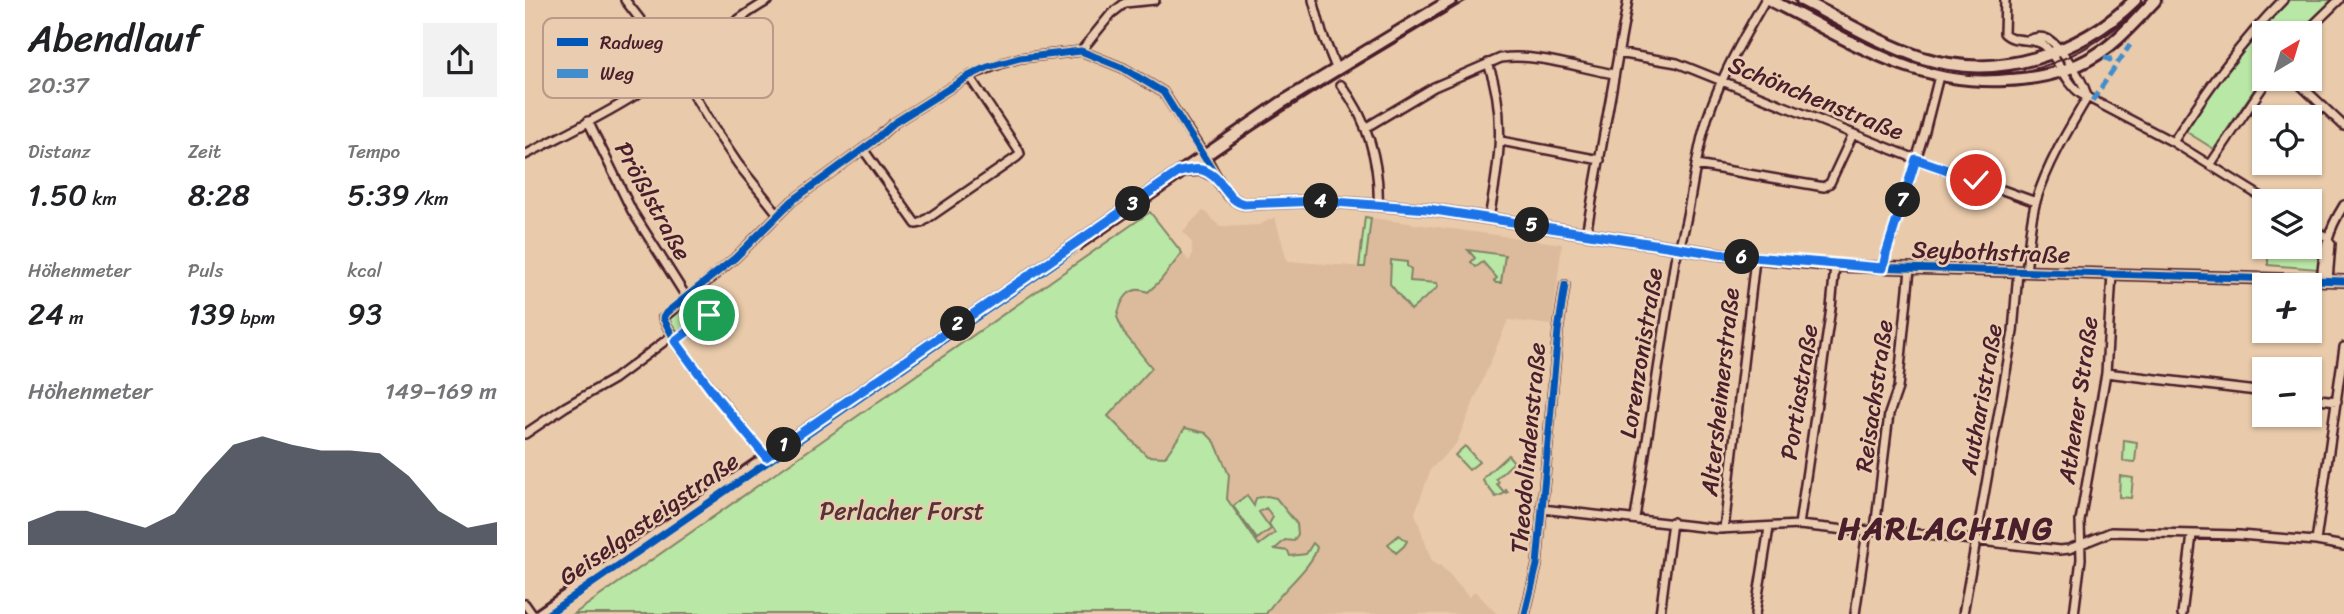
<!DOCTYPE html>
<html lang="de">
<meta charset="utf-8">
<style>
body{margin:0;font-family:Sriracha,sans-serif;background:#f2f2f2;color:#202124;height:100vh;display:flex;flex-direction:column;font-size:26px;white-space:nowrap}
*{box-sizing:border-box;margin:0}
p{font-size:23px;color:#757577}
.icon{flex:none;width:38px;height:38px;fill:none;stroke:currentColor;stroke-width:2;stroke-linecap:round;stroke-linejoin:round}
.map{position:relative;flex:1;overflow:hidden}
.drawer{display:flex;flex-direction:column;background:#fff;width:525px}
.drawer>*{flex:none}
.needle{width:46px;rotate:38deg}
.fabs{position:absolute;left:1727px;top:21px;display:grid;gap:14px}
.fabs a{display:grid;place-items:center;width:70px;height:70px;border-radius:0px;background:#fff;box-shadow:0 2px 5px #0004;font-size:35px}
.pin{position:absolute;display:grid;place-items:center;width:60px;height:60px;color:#fff;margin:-30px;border:4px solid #fff;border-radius:50%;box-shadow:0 2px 7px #0007}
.km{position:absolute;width:35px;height:35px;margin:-18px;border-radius:50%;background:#222;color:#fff;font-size:19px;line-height:35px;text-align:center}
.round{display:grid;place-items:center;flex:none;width:74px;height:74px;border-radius:0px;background:#f2f2f2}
.head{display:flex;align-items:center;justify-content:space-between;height:119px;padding:0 28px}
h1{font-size:38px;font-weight:600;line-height:52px}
.metrics{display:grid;grid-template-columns:repeat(3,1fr);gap:10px;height:119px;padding:7px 28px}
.metrics div{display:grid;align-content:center}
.metrics b{font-size:30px;font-weight:600}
.metrics small{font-size:19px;font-weight:400}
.metrics p{font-size:19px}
.chart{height:196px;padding:14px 28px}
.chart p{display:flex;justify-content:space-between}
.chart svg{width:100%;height:126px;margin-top:7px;fill:#111827;opacity:.7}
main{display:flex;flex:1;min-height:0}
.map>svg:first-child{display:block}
.built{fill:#dcbb9c}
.green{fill:#b9e7a5;stroke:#828368;stroke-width:2}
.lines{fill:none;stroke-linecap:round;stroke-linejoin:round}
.minor-casing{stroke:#4a1f2b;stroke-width:12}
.tertiary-casing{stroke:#4a1f2b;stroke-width:14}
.secondary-casing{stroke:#4a1f2b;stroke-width:16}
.minor{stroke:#eacdb1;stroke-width:7}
.tertiary{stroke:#eacdb1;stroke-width:9}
.secondary{stroke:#eacdb1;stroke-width:10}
.tram{stroke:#4a1f2b;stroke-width:2}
.quiet{stroke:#418dcd;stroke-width:5;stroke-dasharray:10 5;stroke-linecap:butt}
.cycleway-casing{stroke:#eacdb1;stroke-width:11}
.cycleway{stroke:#0057b8;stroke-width:7}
.route-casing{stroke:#fff;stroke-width:14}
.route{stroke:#1a73e8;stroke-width:9}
.labels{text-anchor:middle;stroke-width:5;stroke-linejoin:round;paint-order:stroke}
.street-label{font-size:24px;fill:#4a1f2b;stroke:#eacdb1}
.park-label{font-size:24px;fill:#553337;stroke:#eacdb1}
.district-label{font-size:32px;font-weight:bold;letter-spacing:2px;fill:#4a1f2b;stroke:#eacdb1}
.key{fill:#eacdb1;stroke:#ba9989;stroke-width:2}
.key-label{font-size:19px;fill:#4a1f2b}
</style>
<main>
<section class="drawer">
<div class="head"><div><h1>Abendlauf</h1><p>20:37</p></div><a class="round"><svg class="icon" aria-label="share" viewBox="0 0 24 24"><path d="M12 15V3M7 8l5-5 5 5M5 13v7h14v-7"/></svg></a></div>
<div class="metrics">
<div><p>Distanz</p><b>1.50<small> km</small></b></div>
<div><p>Zeit</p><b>8:28</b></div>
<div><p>Tempo</p><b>5:39<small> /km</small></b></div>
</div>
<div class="metrics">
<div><p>Höhenmeter</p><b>24<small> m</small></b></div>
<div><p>Puls</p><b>139<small> bpm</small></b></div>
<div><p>kcal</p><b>93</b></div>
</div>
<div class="chart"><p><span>Höhenmeter</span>149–169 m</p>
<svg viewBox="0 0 160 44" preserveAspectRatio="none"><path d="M0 44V36L10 32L20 32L30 35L40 38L50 33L60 20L70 9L80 6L90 9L100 11L110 11L120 12L130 20L140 32L150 38L160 36V44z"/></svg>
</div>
</section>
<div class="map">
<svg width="1819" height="614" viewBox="0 0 1819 614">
<rect width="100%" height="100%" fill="#e9caaa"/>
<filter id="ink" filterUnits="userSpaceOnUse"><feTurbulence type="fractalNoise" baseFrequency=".0143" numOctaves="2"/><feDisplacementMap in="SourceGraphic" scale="14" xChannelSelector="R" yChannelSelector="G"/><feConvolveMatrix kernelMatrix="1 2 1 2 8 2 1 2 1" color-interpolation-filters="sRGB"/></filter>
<g filter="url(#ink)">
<path class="built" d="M677 211 681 212 695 227 734 225 750 217 762 261 840 267 846 218 1037 244 1027 325 983 320 931 444 906 469 890 513 906 559 913 566 915 565 944 597 950 591 972 614H606L418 396 639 231 664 261 667 255V243L658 231Z"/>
<path class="green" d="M1762 0H1808L1774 33H1740L1739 75 1689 149 1660 131C1690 84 1723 41 1762 0Z
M625 212 657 253 635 281 623 292C604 284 596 300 592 317L599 333 627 368 583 416 622 456 640 457 660 428 681 433 690 442 704 475 702 499 734 545 750 533 744 524 748 517 741 508 734 512 746 529 732 539 708 506 722 496 729 506 731 498 742 496 751 498 772 524 773 534 769 541 760 540 750 549 763 551 765 556 781 554 788 543 792 547C789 566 751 595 741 614H49Z
M840 217 846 218 840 267H834Z
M1785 236 1796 243 1793 269 1743 265V252L1746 247H1785Z
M943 250 980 255 976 283H971L969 281 972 278 958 262 951 267 946 262 950 258Z
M866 260 882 262V266L886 269 885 281 912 283 913 287 886 310 865 284Z
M172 300 183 314 155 334 144 321C149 310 161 302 172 300Z
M1599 440 1612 442 1610 462 1598 461Z
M940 446 954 462 944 470 930 455Z
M983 455 989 462 971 479 974 482 972 484 979 492 981 490 983 492 971 497 958 481 959 477Z
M1595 476 1608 478 1606 498 1594 497Z
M874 535 882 541 879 546 871 553 863 544Z"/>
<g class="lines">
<g class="minor-casing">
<path id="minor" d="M100 0 152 67 186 124 213 164 253 214
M788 0 797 33 811 68
M1480 0 1479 33C1489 44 1509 36 1520 46 1534 60 1540 82 1556 94L1648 142 1743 201
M1780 33 1814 0
M1503 40C1509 38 1514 36 1520 38 1534 42 1561 84 1562 98
M556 51 586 14 600 3 630 0
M1093 53 1152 63 1391 159 1511 202
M963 63C982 115 974 165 964 218
M1769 79 1819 126
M816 85C842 117 855 164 853 204
M63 121 107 211 162 298
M840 128 909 87 976 58C1010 53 1055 68 1089 74
M976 141 1075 160
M1648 142C1681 91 1715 43 1758 0
M338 149 391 224 396 223 492 157 495 154 494 151 444 76
M0 155C36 136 74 118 109 96 157 67 195 28 244 0
M1171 165 1299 187 1305 183 1328 134
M1685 165 1743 79
M1785 228 1802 237 1806 244 1803 280
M1061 234 1103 0
M1358 268 1360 257 1400 131 1414 76
M1501 272C1504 248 1504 225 1511 201 1522 165 1543 130 1562 98
M1796 280C1799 249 1802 232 1819 205
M150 341 185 315 186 309 172 290
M1581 373 1740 392
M1785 398 1812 401
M0 434 40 407 89 379 148 335
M241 457 153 346 138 318 210 258 267 201 349 141 369 123 444 76 478 63 495 58 556 51 598 68 638 92 679 155
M1017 509 1194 529 1274 525 1330 531 1358 530 1535 550 1544 549 1586 532 1714 535 1791 541 1819 546
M1110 518 1150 260C1165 219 1167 175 1178 133 1190 86 1216 42 1240 0
M1274 525 1306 308 1310 266
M1199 529 1230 259
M1350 529 1364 414 1373 388 1385 269
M1791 541 1819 347
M0 604 7 614
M1000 614 1012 565 1033 331 1040 285
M1135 614 1147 522
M1230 614 1244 528
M1330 614 1342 531
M1438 614 1488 332 1493 272
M1549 614 1556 559 1555 521 1581 373 1587 274
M1657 614 1667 535"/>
</g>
<g class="tertiary-casing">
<path id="tertiary" d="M679 155C688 171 700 200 719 204L796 201 903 209 1193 254 1310 266 1819 281
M659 171 677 170 689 176"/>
</g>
<g class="secondary-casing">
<path id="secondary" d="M1245 0C1325 40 1386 84 1480 80 1517 79 1550 71 1580 49 1599 35 1614 17 1630 0
M1277 0C1316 20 1356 44 1398 58 1473 81 1555 54 1610 0
M15 614 756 103 926 0"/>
</g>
<use href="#minor" class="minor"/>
<use href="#tertiary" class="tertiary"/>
<use href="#secondary" class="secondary"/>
<path class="tram" d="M1258 0C1300 21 1343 47 1388 63 1477 94 1558 65 1622 0
M29 614 726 132 810 79 942 0"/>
<path class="quiet" d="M1579 57 1585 60 1583 55
M1567 101 1605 45"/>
<g class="cycleway-casing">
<path id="cycleway" d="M241 457 153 346 138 318 141 313 210 258 267 201 349 141 369 123 444 76 463 67 495 58 556 51 598 68 638 92 693 179 708 199 714 203 796 201 903 209 1193 254 1310 266 1819 281
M23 614 536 259 549 249 556 240
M1000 614 1012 565 1033 331 1040 285"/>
</g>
<use href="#cycleway" class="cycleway"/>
</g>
</g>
<g class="lines" filter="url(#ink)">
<g class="route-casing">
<path id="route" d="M184 315 150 341 193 399 241 457 654 172C661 171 670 168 677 170 697 175 700 200 719 204L796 201 903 209 1193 254 1358 268 1361 254 1391 159 1451 180"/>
</g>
<use href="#route" class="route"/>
</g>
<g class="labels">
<g class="street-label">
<text transform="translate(1291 98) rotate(22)" y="8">Schönchenstraße</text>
<text transform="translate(128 201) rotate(61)" y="8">Prößlstraße</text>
<text transform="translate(1466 252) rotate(2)" y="8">Seybothstraße</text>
<text transform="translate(1116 353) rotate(-81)" y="8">Lorenzonistraße</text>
<text transform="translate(1195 392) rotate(-84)" y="8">Altersheimerstraße</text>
<text transform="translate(1274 392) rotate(-81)" y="8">Portiastraße</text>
<text transform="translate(1349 396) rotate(-82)" y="8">Reisachstraße</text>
<text transform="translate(1456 399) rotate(-80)" y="8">Autharistraße</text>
<text transform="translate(1553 400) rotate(-82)" y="8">Athener Straße</text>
<text transform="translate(1003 448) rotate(-85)" y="8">Theodolindenstraße</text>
<text transform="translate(124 519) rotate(-35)" y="8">Geiselgasteigstraße</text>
</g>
<g class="park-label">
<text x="377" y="519">Perlacher Forst</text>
</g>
<g class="district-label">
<text x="1421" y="539">HARLACHING</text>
</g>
</g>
<rect x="18" y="18" width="230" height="80" rx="10" class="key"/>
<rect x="32" y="38" width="31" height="8" fill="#0057b8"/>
<rect x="32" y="69" width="31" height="9" fill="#418dcd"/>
<g class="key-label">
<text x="75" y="49">Radweg</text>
<text x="75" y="80">Weg</text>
</g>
</svg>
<div class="fabs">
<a><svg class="needle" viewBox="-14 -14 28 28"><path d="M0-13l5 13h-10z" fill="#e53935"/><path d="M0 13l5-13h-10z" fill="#757577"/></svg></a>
<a><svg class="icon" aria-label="locate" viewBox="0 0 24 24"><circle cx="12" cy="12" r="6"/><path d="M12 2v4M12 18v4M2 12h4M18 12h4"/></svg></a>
<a><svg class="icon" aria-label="layers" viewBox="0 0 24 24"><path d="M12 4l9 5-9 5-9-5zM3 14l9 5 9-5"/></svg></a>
<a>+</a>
<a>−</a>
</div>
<div class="pin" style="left:184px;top:315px;background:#1e9e55"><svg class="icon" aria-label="arrive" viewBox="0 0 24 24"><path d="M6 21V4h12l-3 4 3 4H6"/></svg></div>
<div class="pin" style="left:1451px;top:180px;background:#d93025"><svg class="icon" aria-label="check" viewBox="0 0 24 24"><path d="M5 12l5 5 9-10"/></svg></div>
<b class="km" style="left:259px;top:445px">1</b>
<b class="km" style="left:433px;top:324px">2</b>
<b class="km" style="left:608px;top:204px">3</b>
<b class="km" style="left:796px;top:201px">4</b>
<b class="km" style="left:1007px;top:225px">5</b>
<b class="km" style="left:1217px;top:257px">6</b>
<b class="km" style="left:1378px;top:200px">7</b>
</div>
</main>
